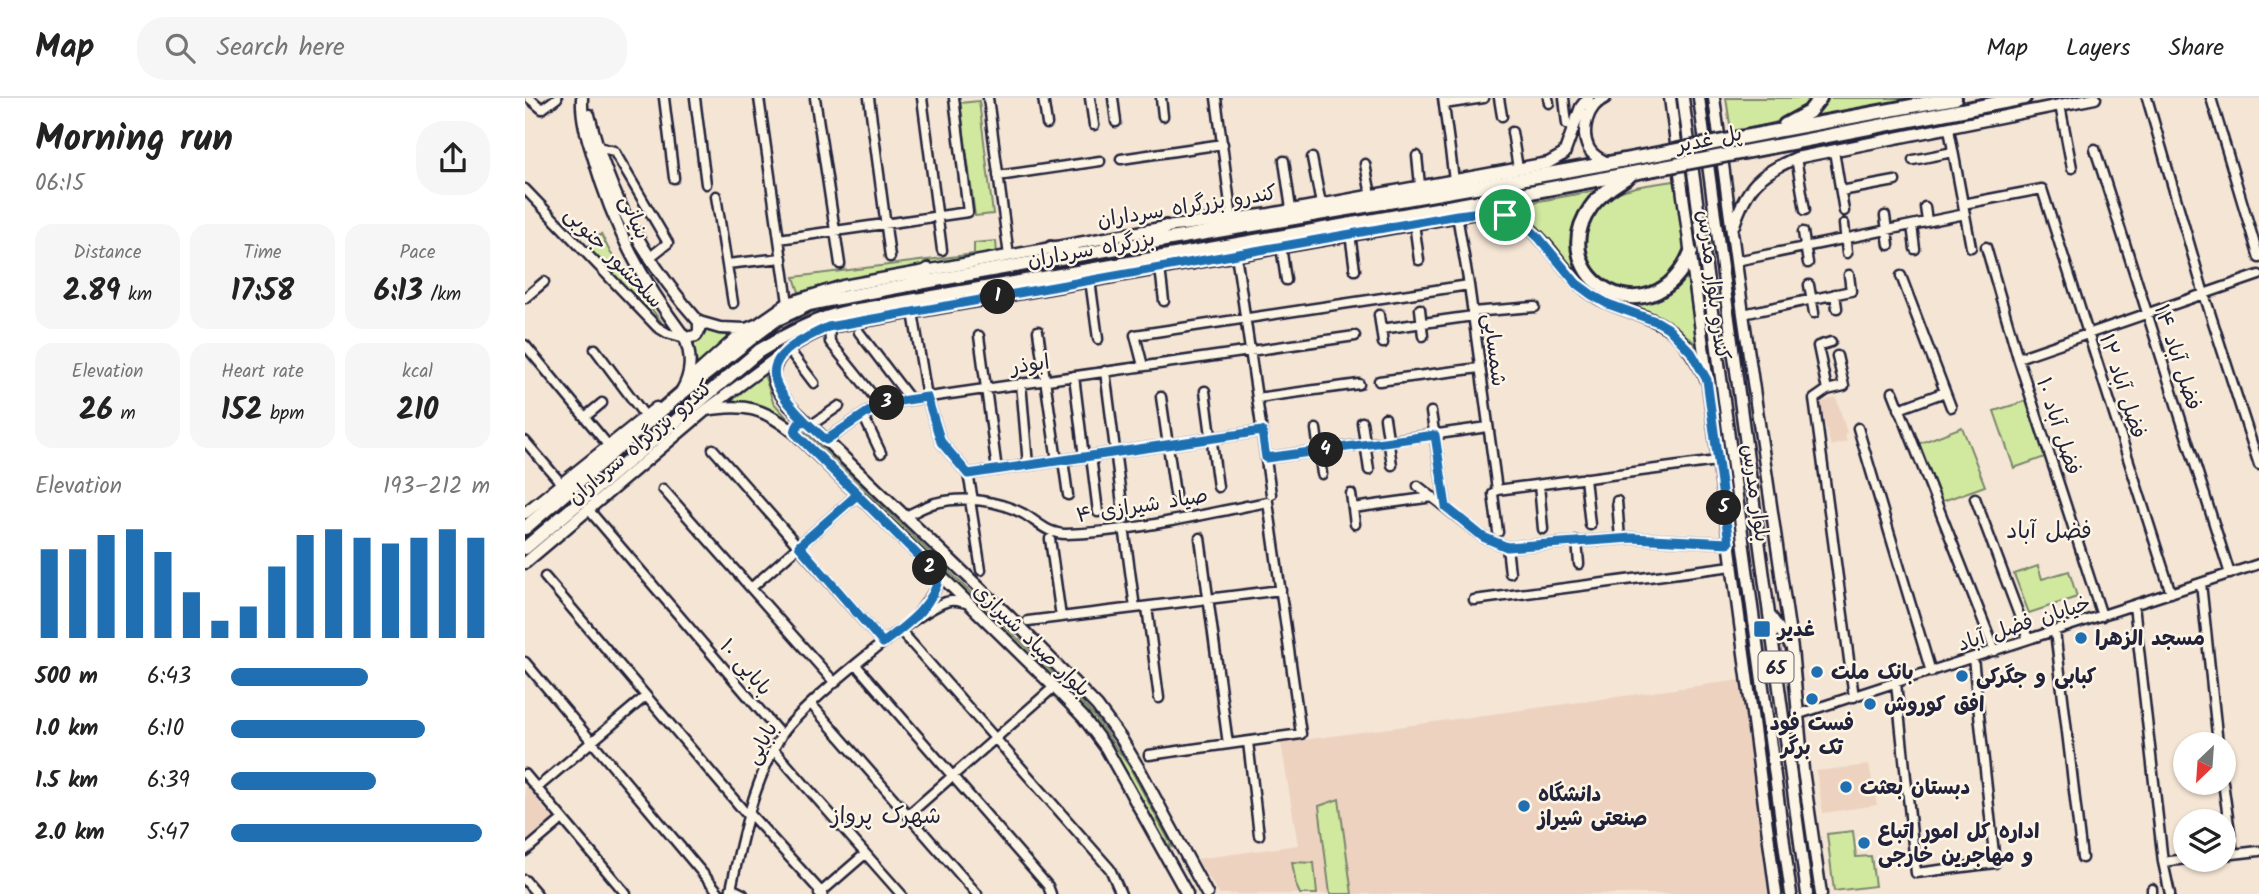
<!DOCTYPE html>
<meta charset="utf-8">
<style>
body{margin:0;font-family:Kalam,"Playpen Sans Arabic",sans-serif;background:#f6f6f6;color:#222;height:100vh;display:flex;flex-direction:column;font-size:26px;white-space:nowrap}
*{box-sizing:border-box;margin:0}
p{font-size:23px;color:#767676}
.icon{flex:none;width:38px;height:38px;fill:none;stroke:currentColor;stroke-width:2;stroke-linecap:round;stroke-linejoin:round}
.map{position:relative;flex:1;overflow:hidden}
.side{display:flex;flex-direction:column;background:#fff;width:525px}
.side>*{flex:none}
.needle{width:46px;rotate:205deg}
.controls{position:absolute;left:1648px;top:634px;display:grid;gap:14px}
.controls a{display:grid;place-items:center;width:63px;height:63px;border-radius:50%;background:#fff;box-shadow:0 2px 5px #0004;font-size:35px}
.pin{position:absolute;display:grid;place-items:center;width:60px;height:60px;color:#fff;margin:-30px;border:4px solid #fff;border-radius:50%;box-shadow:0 2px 7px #0007}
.km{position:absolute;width:35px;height:35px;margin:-18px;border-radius:50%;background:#222;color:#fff;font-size:19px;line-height:35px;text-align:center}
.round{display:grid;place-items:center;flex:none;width:74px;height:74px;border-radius:28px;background:#f6f6f6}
.summary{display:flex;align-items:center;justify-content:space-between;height:119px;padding:0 35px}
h1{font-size:38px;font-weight:600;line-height:52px}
.stats{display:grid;grid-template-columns:repeat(3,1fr);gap:10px;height:119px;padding:7px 35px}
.stats div{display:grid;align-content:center;border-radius:18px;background:#f6f6f6;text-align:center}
.stats b{font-size:30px;font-weight:600}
.stats small{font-size:19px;font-weight:400}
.stats p{font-size:19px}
.chart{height:196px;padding:14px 35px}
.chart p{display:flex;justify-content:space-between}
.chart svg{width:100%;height:126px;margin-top:7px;stroke:#1f6fb2;stroke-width:6}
ul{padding:0 35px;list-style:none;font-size:23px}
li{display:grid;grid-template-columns:112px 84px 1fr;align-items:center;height:52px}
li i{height:18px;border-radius:9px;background:#1f6fb2}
header{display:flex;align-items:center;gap:42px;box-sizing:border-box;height:98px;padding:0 35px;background:#fff;border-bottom:2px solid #e0e0e0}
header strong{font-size:33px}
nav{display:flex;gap:38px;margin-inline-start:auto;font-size:24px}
.search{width:490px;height:63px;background:#f6f6f6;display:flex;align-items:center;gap:18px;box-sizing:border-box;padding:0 24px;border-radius:28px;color:#767676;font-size:26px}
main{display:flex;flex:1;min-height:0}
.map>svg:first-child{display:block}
.built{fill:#edd2c0}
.green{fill:#d1e99f;stroke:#7a866d;stroke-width:2}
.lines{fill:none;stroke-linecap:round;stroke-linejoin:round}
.minor-casing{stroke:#22223b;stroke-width:13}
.major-casing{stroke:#22223b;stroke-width:15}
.highway-casing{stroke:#22223b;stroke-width:18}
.minor{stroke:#fcf5e5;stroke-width:8}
.major{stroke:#fcf5e5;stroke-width:10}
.highway{stroke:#fcf5e5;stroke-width:12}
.highway-bridge-casing{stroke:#22223b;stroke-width:18;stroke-linecap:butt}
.highway-bridge{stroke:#fcf5e5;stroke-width:12}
.route-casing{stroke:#fff;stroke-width:14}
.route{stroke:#1f6fb2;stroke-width:9}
.poi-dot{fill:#1f6fb2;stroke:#fcf5e5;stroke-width:2.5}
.labels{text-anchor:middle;stroke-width:5;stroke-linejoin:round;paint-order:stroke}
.shield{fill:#fcf5e5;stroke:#63616e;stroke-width:2}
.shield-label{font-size:19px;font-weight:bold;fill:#22223b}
.street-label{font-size:21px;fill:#22223b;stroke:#fcf5e5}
.poi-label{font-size:21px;font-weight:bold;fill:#22223b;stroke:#fcf5e5;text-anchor:start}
.neighbourhood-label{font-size:23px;fill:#22223b;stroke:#fcf5e5}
</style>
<header>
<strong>Map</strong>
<div class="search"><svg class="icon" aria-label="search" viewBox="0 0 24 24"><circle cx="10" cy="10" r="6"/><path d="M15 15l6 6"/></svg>Search here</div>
<nav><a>Map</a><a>Layers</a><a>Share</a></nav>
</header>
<main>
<section class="side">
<div class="summary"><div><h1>Morning run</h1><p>06:15</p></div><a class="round"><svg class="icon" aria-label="share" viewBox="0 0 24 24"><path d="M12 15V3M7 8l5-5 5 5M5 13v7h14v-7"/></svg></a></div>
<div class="stats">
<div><p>Distance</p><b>2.89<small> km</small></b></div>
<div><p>Time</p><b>17:58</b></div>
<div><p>Pace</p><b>6:13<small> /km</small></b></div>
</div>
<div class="stats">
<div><p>Elevation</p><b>26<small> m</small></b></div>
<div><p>Heart rate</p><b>152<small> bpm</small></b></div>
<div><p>kcal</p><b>210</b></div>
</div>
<div class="chart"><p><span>Elevation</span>193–212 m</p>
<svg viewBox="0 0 160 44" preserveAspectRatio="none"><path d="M5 44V13M15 44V13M25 44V8M35 44V6M45 44V14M55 44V28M65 44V38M75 44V33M85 44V19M95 44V8M105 44V6M115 44V9M125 44V11M135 44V9M145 44V6M155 44V9"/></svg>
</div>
<ul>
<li><b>500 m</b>6:43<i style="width:53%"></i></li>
<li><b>1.0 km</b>6:10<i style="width:75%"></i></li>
<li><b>1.5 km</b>6:39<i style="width:56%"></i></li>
<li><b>2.0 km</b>5:47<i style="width:97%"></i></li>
</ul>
</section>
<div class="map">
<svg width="1734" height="796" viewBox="0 0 1734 796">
<rect width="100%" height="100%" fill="#f5e5d4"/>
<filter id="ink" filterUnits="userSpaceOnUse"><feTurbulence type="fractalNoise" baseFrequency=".0143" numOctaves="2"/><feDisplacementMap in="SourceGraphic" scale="14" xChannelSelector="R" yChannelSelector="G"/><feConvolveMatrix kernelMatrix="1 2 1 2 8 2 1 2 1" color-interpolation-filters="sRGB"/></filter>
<g filter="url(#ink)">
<path class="built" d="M1311 299 1322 335 1319 336 1322 343 1306 348 1298 318H1296L1294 312 1296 311 1294 305Z
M1215 582 1243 796H694L672 761 773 747 756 645Z
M1344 667 1352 707 1298 715 1291 673Z
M0 687 29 722 0 746Z"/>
<path class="green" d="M1201 0H1290C1268 25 1237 28 1206 33Z
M1299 0H1393L1279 22Z
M454 3 468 116 450 118 435 5Z
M1129 67 1029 86 544 169 813 120Z
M1155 82C1156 98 1164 144 1160 157 1155 170 1147 177 1136 185 1093 217 1039 162 1069 116 1074 108 1078 102 1087 97 1107 87 1133 86 1155 82Z
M1080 91 1051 137 1072 189 1133 199 1151 188 1165 169 1176 251C1152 226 1122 218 1091 204 1084 201 1074 197 1067 192 1056 183 1048 171 1039 159 1017 127 1001 120 964 112Z
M76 136 85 154 140 229H134L62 150Z
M471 143 472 156 274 194 269 179 449 156V145Z
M483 178 484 180 249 239 0 446V439L241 240 282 217 312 209Z
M177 231 197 237H207L174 269 164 242Z
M239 276 248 304 262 320 230 306 206 303Z
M1501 303 1520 359 1489 370 1469 313Z
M1437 329 1460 388 1415 404 1393 346Z
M282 334 544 591 568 617 604 668 648 750 638 743 584 647 453 509 279 335Z
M1513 468 1517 481 1544 473 1552 499 1504 515 1489 476Z
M814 701 827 796H805L794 708Z
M1328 733 1331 759 1346 758 1350 788 1309 793 1302 736Z
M767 764 789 765 792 796H775L771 787Z"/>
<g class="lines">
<g class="minor-casing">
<path id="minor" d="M4 0 17 11 32 0
M139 0 149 80
M170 0 181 86
M234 0 263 205
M290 0 315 166
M344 0 365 159
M397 0 417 152
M463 0 484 158
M518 0 522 26
M565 0 569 27
M588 0 591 24
M636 0 638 18
M691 0 707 121
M918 0 929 82
M974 0 977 18
M1023 0 1024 5
M1039 0 1042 26
M1622 0 1679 196 1734 367
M1686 0 1734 160
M919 6 959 0
M1535 7 1547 70
M1424 31 1446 149
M987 34 993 70
M73 49 89 53 143 145 124 160
M1570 51 1705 476
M1309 53 1319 113
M892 58 895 87
M787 60 796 106
M1271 60 1280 112
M596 61 698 46
M1388 62 1428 54
M759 63 766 111
M840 66 846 97
M473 78 575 63
M0 91 132 229 142 235 160 240
M1316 93 1370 83
M191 98 208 205
M1438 106 1517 91 1646 495
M1400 109 1402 123
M932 117 944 187 972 392 968 396 973 434
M1360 118 1364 147
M889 125 894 162
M1319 126 1322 155
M1387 127 1390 151
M1278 134 1283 165
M825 136 830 172
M254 141 443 114 429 0
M756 148 761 182
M1461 149 1493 260 1577 518
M711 156 746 396
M1211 163 1440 116
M202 166 257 160
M635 170 639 203
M1376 178 1426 309
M565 182 573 241
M1284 187 1289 215
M1310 196 1312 210
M0 200 19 184
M895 211 898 238
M388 214 402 299 416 344 443 376 448 402
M947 214 1010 209
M1218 216 1326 193 1324 177
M854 217 858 245
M304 229 305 244 355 306
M856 231 948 218
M513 233 532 363
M334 234 385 301
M454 238 472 372
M0 247 83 347
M70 251 120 318
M264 252 289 285
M1312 258 1319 288 1302 292 1289 301 1329 599
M1493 260 1734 177
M618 268 610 237 944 187
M580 273 599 422
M549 278 559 359
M854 283 954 270
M496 285 503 367
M1302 292 1293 248 1306 244
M680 293 693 389
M1368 294 1470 553
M636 299 650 396
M732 300 834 286
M1374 311 1420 294
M906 314 921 409
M338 317 356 355
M60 319 77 305
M860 320 867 367
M837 324 844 372
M285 328 314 308
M1333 330 1406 574
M791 331 797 376
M301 342 355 306 830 238
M0 343 36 385
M188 351 358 545
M566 358 573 414
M741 360 963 329
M538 362 543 397
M443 376 737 333
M1060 380 1065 427
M1014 387 1018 431
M893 388 958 439 982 449 1107 440 1204 445
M138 391 310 585
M972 392 1192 363
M826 396 830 426
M1450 400 1503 541
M445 402 456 472
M1092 403 1095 441
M828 410 908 399
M63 411 256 637
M380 418C390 414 400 408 410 405 439 398 472 402 499 416 514 425 523 436 541 436 609 434 677 416 743 404L776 636 624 657
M600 436 610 510
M675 440 703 646
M525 441 536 519
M1052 443 1054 466
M982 449 985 475
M20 479 224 719
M1676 485 1693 646
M226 490 333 396
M949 502 1207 468
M1609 507 1638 764 1645 796
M622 509 634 600
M391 519 410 492 414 478
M503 523 756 492
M375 532 585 771 596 796
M1530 533 1557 760
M0 564 195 796
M331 567 523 788 526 796
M1371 585 1391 775 1470 765 1448 560
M286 606 452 796
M1274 616 1734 466
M723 644 734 737
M249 652 376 796
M0 676 101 796
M1698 684 1708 756
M12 690 121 598
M225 716 298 796
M383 717 529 589
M0 753 33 725
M1699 757 1734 753
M1638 764 1661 761
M0 782 12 796
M206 790 218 796
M1627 791V796
M205 796C216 743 228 685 256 638 272 611 390 514 421 504 428 501 435 504 442 505
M294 796 340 756"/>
</g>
<g class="major-casing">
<path id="major" d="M57 0C56 20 62 39 68 58 89 130 115 180 160 240 167 259 167 276 156 294
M1080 0C1062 7 1055 34 1064 51 1068 58 1076 62 1083 65
M1145 0 1251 796
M1158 0 1266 796
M1174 0 1282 796
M1189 0 1218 216 1267 551 1278 672 1296 796
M64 17C84 98 119 162 174 224
M1209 127C1222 88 1234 76 1271 60L1570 0
M174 224 195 230 221 231 233 226 263 205 318 188 641 129 745 116 1023 65 1039 56 1056 9 1063 0
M160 240 171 238 174 233V224
M161 285 221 231
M181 312C220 305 239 310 270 335L529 589 558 619 581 650 662 796
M0 415 131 310
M0 465 181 312 254 258
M1246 519 1265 547
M682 796 616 674 597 642 572 608 485 519 264 307C260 301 254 295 251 288 237 257 282 239 304 229L957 114C964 115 972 115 979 117 1018 127 1034 173 1065 195 1086 210 1112 213 1134 225 1157 236 1170 260 1182 282"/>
</g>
<g class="highway-casing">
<path id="highway" d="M1260 27 1284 14 1295 0
M1241 35 1430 0
M1245 49 1499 0
M1104 78C1091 86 1075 96 1066 109 1016 178 1127 247 1166 154
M620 142 641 129
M526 150 550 155
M642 163 667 164
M384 187 403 172
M0 430 153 298 224 242 252 221 284 206C564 151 847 110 1127 57
M0 450 234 253C264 235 293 220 327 213 594 166 862 122 1129 71"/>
</g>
<use href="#minor" class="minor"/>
<use href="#major" class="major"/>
<use href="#highway" class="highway"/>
<g class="highway-bridge-casing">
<path id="highway-bridge" d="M1127 57 1241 35
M1129 71 1245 49"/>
</g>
<use href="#highway-bridge" class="highway-bridge"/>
</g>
</g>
<g class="lines" filter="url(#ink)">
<g class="route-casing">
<path id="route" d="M980 117 957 114 932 117 303 229C245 256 229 272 280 323L274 325 270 335 414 478C409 508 380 528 358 545L274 448 333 396 270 335C271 328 273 325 280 323L301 342 355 306 402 299 416 344 443 376 737 333 741 360 910 337 921 409 958 439 982 449 1107 440 1204 445 1182 282 1166 254 1143 230 1133 224 1083 206 1067 197 1052 186 1014 140 999 126 980 117"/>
</g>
<use href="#route" class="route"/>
</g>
<g class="poi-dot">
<rect x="1228" y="522" width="18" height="18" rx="3.5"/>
<circle cx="1556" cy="540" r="7"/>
<circle cx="1292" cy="574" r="7"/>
<circle cx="1437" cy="578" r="7"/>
<circle cx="1287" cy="601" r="7"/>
<circle cx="1345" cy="606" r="7"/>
<circle cx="1321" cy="689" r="7"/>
<circle cx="999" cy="708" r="7"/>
<circle cx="1339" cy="745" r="7"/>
</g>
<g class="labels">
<rect class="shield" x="1233.5" y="553.5" width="35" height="31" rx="5"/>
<g class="shield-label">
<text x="1251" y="576">65</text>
</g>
<g class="street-label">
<text transform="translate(1184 41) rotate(-11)" y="7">پل غدیر</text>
<text transform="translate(662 108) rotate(-9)" y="7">کندرو بزرگراه سرداران</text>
<text transform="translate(110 119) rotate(67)" y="7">بنیانی</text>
<text transform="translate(566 151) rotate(-10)" y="7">بزرگراه سرداران</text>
<text transform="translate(89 159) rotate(46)" y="7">سلحشور جنوبی</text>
<text transform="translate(1189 187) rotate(83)" y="7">کندرو بلوار مدرس</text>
<text transform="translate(970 252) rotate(83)" y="7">شمسایی</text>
<text transform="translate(1653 259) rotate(72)" y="7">فضل آباد ۱۴</text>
<text transform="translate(505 266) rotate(-8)" y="7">ابوذر</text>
<text transform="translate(1598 288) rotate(72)" y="7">فضل آباد ۱۲</text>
<text transform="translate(1534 328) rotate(72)" y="7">فضل آباد ۱۰</text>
<text transform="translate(115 344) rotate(-40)" y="7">کندرو بزرگراه سرداران</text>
<text transform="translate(1231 395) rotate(82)" y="7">بلوار مدرس</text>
<text transform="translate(617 407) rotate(-9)" y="7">صیاد شیرازی ۴</text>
<text transform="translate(1499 525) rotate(-18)" y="7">خیابان فضل آباد</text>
<text transform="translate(507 542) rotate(44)" y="7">بلوار صیاد شیرازی</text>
<text transform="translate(221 569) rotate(49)" y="7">بابایی ۱۰</text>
<text transform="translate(236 645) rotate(-61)" y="7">بابایی</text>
</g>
<g class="poi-label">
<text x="1253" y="538">غدیر</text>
<text x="1570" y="547">مسجد الزهرا</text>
<text x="1306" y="581">بانک ملت</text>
<text x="1451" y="585">کبابی و جگرکی</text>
<text x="1359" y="613">افق کوروش</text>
<text x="1287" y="632" text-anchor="middle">فست فود<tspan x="1287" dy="24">تک برگر</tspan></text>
<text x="1335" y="696">دبستان بعثت</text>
<text x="1013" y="703">دانشگاه<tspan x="1013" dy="24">صنعتی شیراز</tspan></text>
<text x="1353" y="740">اداره کل امور اتباع<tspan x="1353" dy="24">و مهاجرین خارجی</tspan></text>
</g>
<g class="neighbourhood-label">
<text x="1524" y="440">فضل آباد</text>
<text x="361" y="725">شهرک پرواز</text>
</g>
</g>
</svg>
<div class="controls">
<a><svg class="needle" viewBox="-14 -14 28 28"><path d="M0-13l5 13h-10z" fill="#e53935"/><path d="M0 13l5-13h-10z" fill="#767676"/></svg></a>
<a><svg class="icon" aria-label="layers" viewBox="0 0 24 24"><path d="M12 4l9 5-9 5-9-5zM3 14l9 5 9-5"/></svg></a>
</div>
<div class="pin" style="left:980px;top:117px;background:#1e9e55"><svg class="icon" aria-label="arrive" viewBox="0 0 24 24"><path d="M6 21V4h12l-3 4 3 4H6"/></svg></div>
<b class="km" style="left:473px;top:199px">1</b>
<b class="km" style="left:405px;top:470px">2</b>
<b class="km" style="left:362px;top:305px">3</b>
<b class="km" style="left:801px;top:352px">4</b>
<b class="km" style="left:1199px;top:410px">5</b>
</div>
</main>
